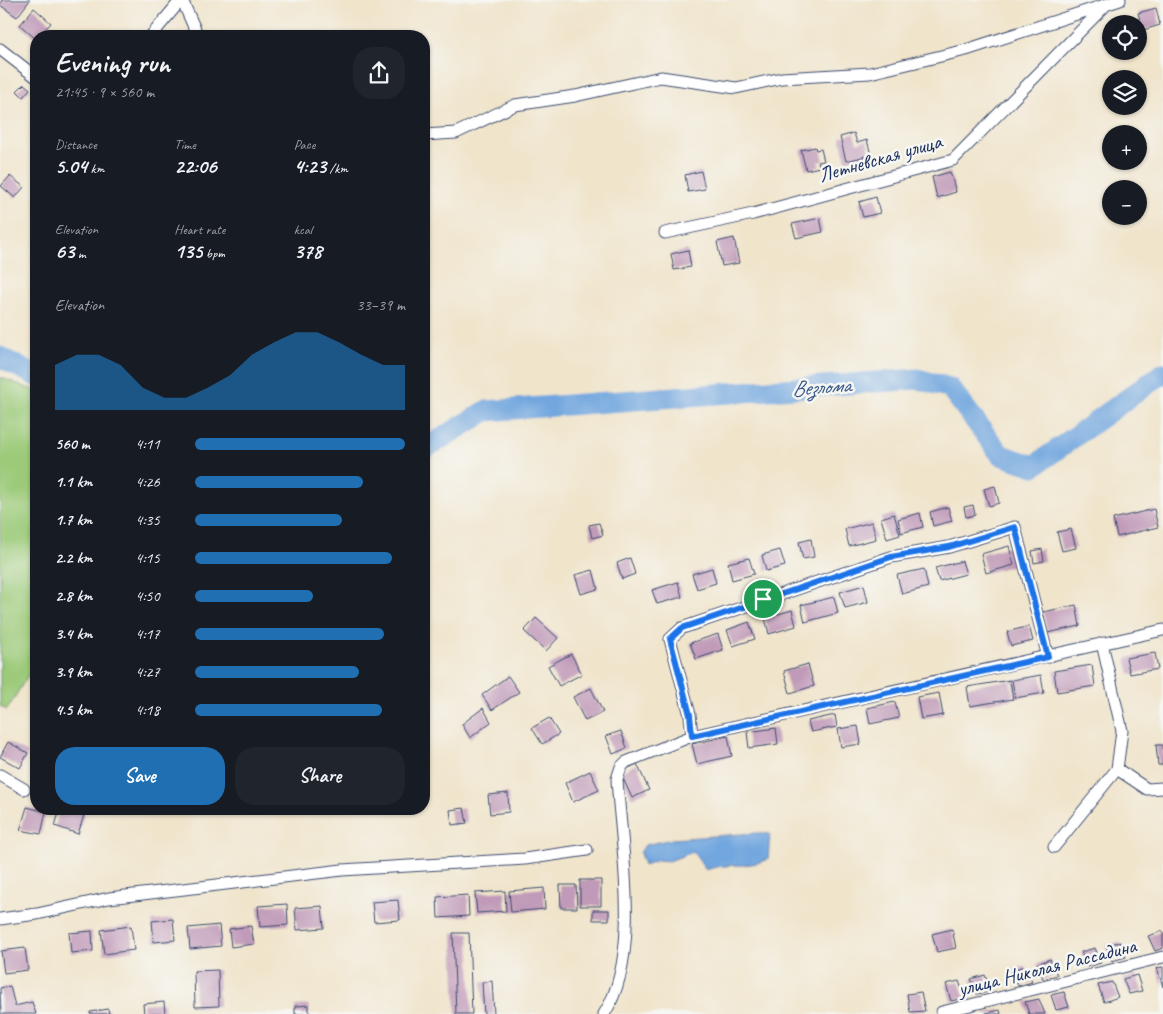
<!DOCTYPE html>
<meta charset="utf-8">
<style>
body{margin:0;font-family:Caveat,sans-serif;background:#20242c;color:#f1f3f6;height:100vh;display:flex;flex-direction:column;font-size:19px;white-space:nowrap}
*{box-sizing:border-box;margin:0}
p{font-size:16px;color:#9ea1a6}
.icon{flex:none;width:28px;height:28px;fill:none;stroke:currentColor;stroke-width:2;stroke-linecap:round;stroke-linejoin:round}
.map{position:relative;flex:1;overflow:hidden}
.sheet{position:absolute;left:30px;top:30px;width:400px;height:785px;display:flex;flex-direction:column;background:#171b24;border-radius:20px;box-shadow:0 1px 4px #0004}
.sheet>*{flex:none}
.fabs{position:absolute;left:1102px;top:15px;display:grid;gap:10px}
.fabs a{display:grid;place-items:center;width:45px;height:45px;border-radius:50%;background:#171b24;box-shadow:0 1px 4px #0004;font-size:25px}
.pin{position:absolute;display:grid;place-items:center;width:42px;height:42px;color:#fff;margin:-21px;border:2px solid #fff;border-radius:50%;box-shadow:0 1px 5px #0007}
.round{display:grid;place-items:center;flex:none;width:52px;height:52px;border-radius:20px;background:#20242c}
.head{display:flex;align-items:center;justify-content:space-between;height:85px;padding:0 25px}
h1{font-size:28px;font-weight:600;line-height:38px}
.metrics{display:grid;grid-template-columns:repeat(3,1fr);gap:8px;height:85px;padding:5px 25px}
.metrics div{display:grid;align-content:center}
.metrics b{font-size:21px;font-weight:600}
.metrics small{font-size:14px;font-weight:400}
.metrics p{font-size:14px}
.chart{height:140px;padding:10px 25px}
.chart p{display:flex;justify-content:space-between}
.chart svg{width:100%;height:90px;margin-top:5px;fill:#1f6fb2;opacity:.7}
.button{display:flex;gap:10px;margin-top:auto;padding:10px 25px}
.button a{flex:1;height:58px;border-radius:20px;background:#1f6fb2;color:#fff;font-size:20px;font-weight:600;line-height:58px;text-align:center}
.button a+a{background:#20242c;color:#f1f3f6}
ul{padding:0 25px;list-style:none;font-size:16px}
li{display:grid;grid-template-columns:80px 60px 1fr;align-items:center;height:38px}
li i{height:12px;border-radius:6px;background:#1f6fb2}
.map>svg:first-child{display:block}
.green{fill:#9cca79;stroke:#5c7c6c}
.water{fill:#71a6de;stroke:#466a9e}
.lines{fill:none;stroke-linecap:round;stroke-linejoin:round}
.river{stroke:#71a6de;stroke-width:21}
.building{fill:#c09ab8}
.street-casing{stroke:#3b4a6e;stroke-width:13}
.street{stroke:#fff;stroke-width:11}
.route-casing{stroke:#fff;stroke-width:10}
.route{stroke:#1a73e8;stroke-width:6}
.labels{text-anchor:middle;stroke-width:5;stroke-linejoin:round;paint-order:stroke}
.street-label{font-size:21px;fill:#1b2f5e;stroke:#f6f6f2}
.water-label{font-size:22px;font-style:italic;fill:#39598b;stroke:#f6f6f2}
</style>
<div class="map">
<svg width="1163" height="1014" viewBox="0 0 1163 1014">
<rect width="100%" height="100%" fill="#f6f6f2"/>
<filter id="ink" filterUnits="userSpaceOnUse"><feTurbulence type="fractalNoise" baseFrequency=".02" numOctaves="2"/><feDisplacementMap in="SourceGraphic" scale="10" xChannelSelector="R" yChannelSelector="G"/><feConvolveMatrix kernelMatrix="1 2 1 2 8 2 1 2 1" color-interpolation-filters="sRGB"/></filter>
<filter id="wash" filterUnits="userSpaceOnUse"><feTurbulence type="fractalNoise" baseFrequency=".0096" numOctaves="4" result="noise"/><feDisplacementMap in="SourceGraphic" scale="20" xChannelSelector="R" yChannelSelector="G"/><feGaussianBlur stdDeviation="1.12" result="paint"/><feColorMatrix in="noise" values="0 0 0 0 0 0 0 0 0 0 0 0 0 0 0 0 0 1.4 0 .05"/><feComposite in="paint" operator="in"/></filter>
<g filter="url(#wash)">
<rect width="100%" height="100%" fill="#f0e4cb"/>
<path class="green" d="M0 377 36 391V662L7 710 0 706Z"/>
<path class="water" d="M755 833 770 834 768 859C748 869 726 862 706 870L693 852 669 861 658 860 644 865 640 853 645 845 672 839Z"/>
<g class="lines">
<path class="river" d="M0 357 36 376
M424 449 486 411 918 379 950 388 1001 455 1034 466 1163 373"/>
</g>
<g id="blocks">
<path class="building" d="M2 0H30L17 17 0 5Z
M34 8 51 23 36 39 20 25Z
M1156 8 1160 25 1143 30 1138 13Z
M24 84 30 89 23 97 17 91Z
M854 133 857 143 867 140 871 155 846 161 840 137Z
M815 147 816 150 821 149 824 161 818 162 820 167 806 170 801 150Z
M701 171 705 189 688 192 685 175Z
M950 172 956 192 937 198 932 177Z
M10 176 24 187 15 198 1 186Z
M876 197 880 213 863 217 859 202Z
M820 218 823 232 796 238 792 224Z
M734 238 739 263 722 266 717 242Z
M688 250 691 267 674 270 671 254Z
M995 486 999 503 989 506 984 489Z
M973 505 975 515 966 517 964 507Z
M948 507 952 521 933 526 930 512Z
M1154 509 1158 527 1117 537 1113 519Z
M920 513 923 527 901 533 898 519Z
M894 514 900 535 887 539 881 518Z
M872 522 876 539 849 546 845 529Z
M599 523 603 535 592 538 589 525Z
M1071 529 1076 548 1062 551 1057 532Z
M811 539 814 557 803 559 799 542Z
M1009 546 1014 565 986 573 981 554Z
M1042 549 1044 561 1034 563 1032 551Z
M780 550 785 566 766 571 762 555Z
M630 558 635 574 622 579 617 563Z
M749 558 754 574 732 580 728 563Z
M962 561 966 574 939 581 935 568Z
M712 568 716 583 697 589 692 574Z
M924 569 928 587 902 594 897 575Z
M593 570 598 589 581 594 575 575Z
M678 582 682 597 657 604 652 590Z
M864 585 868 602 845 608 840 592Z
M834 597 838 613 805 622 801 605Z
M1076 605 1080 626 1047 633 1043 612Z
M792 610 796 626 769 634 765 618Z
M536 618 558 638 546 651 524 631Z
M749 622 755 639 733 646 727 630Z
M1029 626 1033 641 1011 646 1007 632Z
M718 634 723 650 696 659 690 643Z
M1155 653 1158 669 1130 674 1126 658Z
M571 654 582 674 559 686 548 666Z
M808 664 814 686 790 693 784 671Z
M1092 665 1095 686 1057 692 1054 671Z
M1041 675 1044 693 1015 698 1012 680Z
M508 676 519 692 492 710 482 695Z
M1010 680 1013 699 970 706 967 687Z
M591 688 603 712 585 721 573 697Z
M939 693 943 715 921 719 917 697Z
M895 702 899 718 870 724 867 708Z
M483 708 491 722 470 738 462 724Z
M835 715 837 727 811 732 808 721Z
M549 718 559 734 542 744 532 728Z
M858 726 861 744 841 747 838 729Z
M776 728 778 744 749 748 747 732Z
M621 731 627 748 613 754 606 736Z
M728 736 732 756 697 764 692 744Z
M8 742 28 753 20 768 0 757Z
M1156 745H1163V765H1158Z
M637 764 649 790 632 798 620 772Z
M590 771 599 790 573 802 565 783Z
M508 793 509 812 490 814 488 795Z
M27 807 46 812 41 834 20 830Z
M464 808 467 823 452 825 450 810Z
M60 809H75L85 812 78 834 55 826Z
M580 880H601V906H580Z
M560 885H576L577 908H561Z
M544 888 545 909 511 912 509 891Z
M505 891 506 911 477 913 475 893Z
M468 895 469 916 438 918 437 897Z
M398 900 400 920 374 922 372 902Z
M287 904 288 925 260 927 258 906Z
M322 906 324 928 297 930 295 908Z
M593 910H609V920H593Z
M173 919 175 940 154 942 152 921Z
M219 925 221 946 190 949 188 928Z
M131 926 134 950 104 954 101 930Z
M251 926 254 944 231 947 229 929Z
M952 929 956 948 937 952 932 934Z
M92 931 93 951 71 953 69 933Z
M1163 931V948L1155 951 1148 936Z
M453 933H469L472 1014H456Z
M1120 942 1126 957 1112 961 1106 945Z
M25 948 28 970 4 973 1 951Z
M1095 948 1101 963 1087 967 1081 952Z
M1050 959 1057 975 1043 979 1037 964Z
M1025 966 1032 982 1018 986 1012 970Z
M1163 967V987L1157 968Z
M218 970 219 1006 195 1007 194 971Z
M985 975 991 991 977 994 971 979Z
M1137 975 1142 991 1129 994 1123 979Z
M492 981 494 1014H484L482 982Z
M959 981 965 998 951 1001 946 984Z
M1112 982 1118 997 1104 1002 1098 985Z
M10 986 15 1006 32 1002 36 1014H1L0 988Z
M921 992 925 1011 910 1012 907 994Z
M1064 992 1069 1007 1056 1010 1051 995Z
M1039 999 1045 1014H1029L1025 1002Z
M164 1002 165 1014H144L143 1004Z
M309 1005V1014H295V1006Z
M108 1009 109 1014H90V1012Z
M1000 1010 1001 1014H986V1013Z"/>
</g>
</g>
<g filter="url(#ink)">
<use href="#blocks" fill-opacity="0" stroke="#3b4a6e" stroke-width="1"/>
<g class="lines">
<g class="street-casing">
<path id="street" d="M182 0 198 36
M151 36 181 0
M0 49 36 77
M424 135 456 133 515 105 575 96 661 77 736 88 782 78 870 73 966 50 1120 0
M665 233 753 214 953 160 1106 5
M692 736 690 715 670 639 682 628 891 557 949 547 1015 527 1048 657
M1117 769 1147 789 1163 788
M0 775 24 789
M1054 847 1117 769 1122 731 1102 643
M0 919 37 914 109 898 342 870 525 859 587 850
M604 1014C642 956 621 845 617 779L621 767 626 762 692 736 1163 630
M942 1014V1012L1163 957"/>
</g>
<use href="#street" class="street"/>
</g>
</g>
<g class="lines" filter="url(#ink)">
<g class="route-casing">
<path id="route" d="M1015 527 1048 657 692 736 690 715 670 639 682 628 891 557 949 547Z"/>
</g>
<use href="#route" class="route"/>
</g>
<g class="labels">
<g class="street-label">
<text transform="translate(880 158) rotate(-16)" y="7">Летневская улица</text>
<text transform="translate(1047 967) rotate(-14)" y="7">улица Николая Рассадина</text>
</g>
<g class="water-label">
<text transform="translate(821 386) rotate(-4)" y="8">Везлома</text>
</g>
</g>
</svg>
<div class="fabs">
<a><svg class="icon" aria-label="locate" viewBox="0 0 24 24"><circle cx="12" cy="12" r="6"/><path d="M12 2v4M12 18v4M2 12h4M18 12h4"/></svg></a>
<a><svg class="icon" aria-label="layers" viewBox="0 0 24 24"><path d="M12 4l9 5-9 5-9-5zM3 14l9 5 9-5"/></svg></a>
<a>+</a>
<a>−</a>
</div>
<div class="pin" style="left:763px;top:599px;background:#1e9e55"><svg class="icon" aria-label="arrive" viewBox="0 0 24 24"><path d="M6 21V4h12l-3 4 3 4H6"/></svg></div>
<section class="sheet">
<div class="head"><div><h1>Evening run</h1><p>21:45 · 9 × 560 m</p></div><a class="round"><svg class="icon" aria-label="share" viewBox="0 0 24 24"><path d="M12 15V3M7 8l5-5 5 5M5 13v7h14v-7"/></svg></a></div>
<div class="metrics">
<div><p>Distance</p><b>5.04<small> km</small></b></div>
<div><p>Time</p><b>22:06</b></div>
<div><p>Pace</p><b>4:23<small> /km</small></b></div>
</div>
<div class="metrics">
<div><p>Elevation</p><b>63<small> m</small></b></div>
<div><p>Heart rate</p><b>135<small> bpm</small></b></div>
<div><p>kcal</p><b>378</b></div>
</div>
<div class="chart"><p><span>Elevation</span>33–39 m</p>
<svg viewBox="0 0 160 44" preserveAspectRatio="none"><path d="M0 44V22L10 17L20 17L30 22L40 33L50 38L60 38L70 33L80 27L90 17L100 11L110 6L120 6L130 11L140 17L150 22L160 22V44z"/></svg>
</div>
<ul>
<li><b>560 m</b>4:11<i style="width:100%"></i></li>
<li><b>1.1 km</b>4:26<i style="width:80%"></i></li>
<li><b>1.7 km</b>4:35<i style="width:70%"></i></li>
<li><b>2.2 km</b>4:15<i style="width:94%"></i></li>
<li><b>2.8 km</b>4:50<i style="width:56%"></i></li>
<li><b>3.4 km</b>4:17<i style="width:90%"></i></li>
<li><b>3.9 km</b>4:27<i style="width:78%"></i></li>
<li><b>4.5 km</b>4:18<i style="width:89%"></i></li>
</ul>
<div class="button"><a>Save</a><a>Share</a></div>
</section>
</div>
